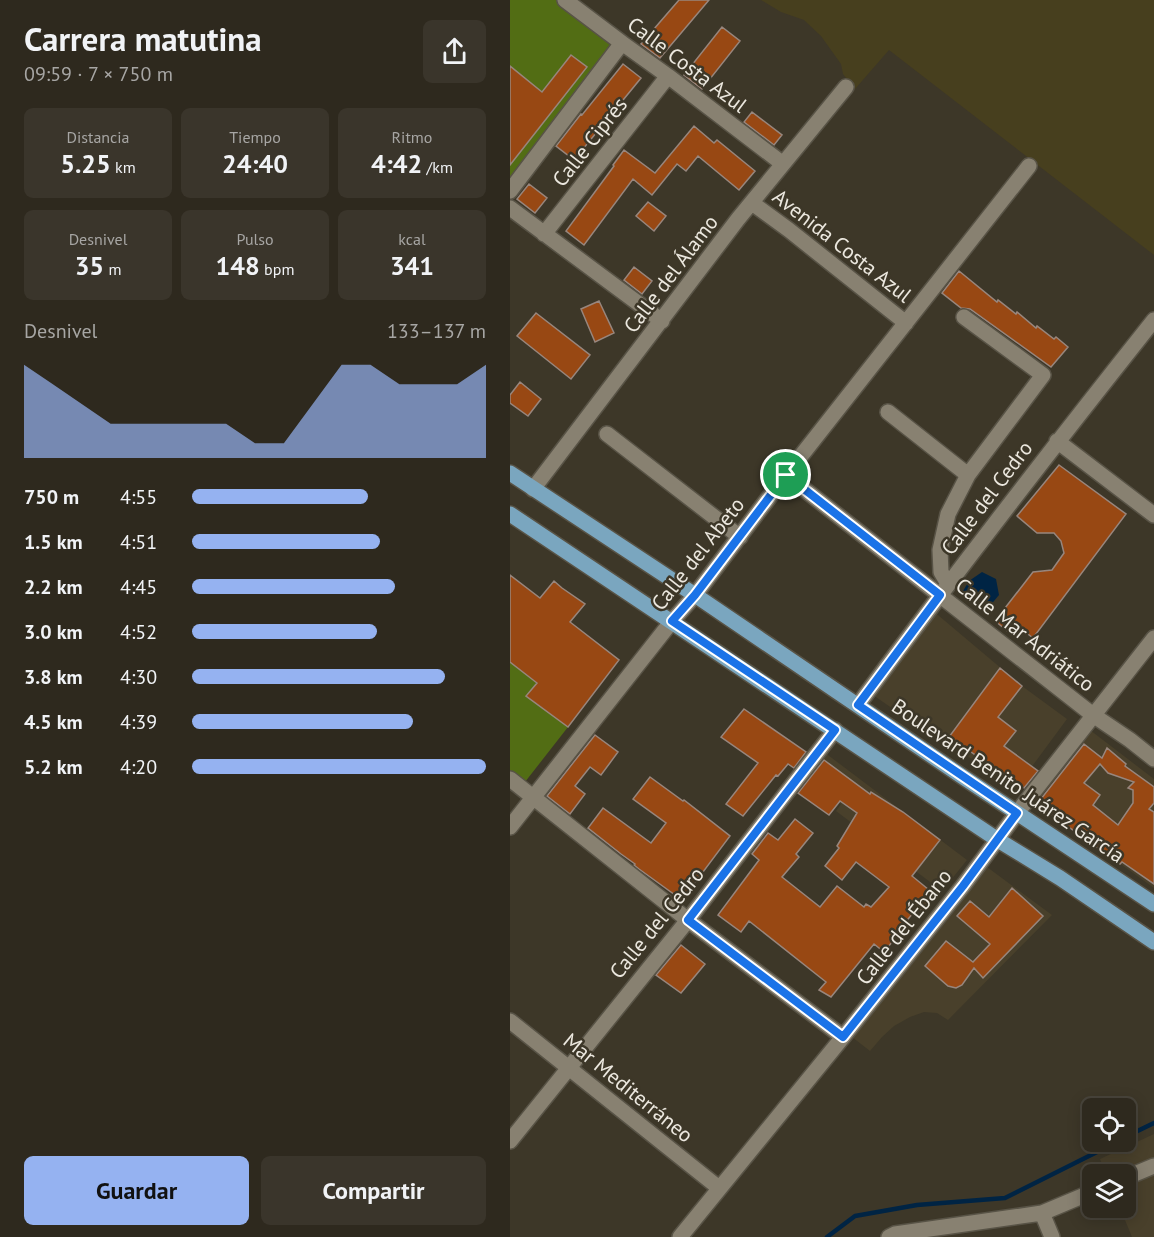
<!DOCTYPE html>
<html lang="es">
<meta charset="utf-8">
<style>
body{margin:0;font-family:"PT Sans",sans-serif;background:#3a352b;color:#f1f3f6;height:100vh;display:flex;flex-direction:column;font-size:22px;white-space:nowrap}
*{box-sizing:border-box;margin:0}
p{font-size:20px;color:#a7a6a4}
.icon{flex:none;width:33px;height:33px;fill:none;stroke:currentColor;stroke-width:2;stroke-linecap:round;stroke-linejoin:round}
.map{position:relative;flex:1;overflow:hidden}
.panel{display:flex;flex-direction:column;background:#2e291e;width:510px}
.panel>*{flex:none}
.controls{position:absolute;left:572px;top:1098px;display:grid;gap:12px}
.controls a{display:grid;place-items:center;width:54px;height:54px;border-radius:9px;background:#2e291e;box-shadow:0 3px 15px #0003,0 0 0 2px #49453c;font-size:30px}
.pin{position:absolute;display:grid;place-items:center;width:51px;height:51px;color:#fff;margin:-26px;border:3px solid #fff;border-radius:50%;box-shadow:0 2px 6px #0007}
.round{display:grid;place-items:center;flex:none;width:63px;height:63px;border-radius:9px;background:#3a352b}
.overview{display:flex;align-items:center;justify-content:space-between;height:102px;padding:0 24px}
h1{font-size:33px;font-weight:800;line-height:45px}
.figures{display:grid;grid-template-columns:repeat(3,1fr);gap:9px;height:102px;padding:6px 24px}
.figures div{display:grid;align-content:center;border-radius:9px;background:#3a352b;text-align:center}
.figures b{font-size:26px;font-weight:800}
.figures small{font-size:16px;font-weight:400}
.figures p{font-size:16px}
.chart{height:168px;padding:12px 24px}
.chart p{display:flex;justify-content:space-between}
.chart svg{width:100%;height:108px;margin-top:6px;fill:#95b2f1;opacity:.7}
.cta{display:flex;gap:12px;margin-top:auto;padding:12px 24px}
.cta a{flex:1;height:69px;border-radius:9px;background:#95b2f1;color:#111;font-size:24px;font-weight:800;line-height:69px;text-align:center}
.cta a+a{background:#3a352b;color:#f1f3f6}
ul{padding:0 24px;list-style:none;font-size:20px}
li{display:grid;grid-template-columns:96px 72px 1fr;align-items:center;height:45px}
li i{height:15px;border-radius:8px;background:#95b2f1}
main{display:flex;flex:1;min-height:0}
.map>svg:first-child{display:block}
.built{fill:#49402b}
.green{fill:#526d14}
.sand{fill:#473f1e}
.water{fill:#002444}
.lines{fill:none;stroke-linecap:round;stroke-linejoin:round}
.stream{stroke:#002444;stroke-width:4.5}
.building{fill:#984813;stroke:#98867d;stroke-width:1.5;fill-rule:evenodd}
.minor-casing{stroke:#585346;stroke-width:18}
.major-casing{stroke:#585346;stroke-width:18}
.minor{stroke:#888171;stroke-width:15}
.major{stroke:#7aa6bf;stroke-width:15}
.route-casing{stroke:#fff;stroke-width:12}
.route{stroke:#1a73e8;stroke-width:8}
.labels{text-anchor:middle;stroke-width:5;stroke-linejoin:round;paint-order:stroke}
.street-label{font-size:21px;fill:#ece8df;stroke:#3d3728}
</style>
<main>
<section class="panel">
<div class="overview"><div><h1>Carrera matutina</h1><p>09:59 · 7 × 750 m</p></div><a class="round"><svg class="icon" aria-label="share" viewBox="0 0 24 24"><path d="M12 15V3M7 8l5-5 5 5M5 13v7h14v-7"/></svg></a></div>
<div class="figures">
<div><p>Distancia</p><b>5.25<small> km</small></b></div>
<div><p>Tiempo</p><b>24:40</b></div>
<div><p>Ritmo</p><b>4:42<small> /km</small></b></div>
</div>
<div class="figures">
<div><p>Desnivel</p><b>35<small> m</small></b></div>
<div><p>Pulso</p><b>148<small> bpm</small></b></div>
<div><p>kcal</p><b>341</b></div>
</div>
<div class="chart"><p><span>Desnivel</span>133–137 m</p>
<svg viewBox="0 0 160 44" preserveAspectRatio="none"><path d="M0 44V6L10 14L20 22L30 30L40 30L50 30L60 30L70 30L80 38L90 38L100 22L110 6L120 6L130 14L140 14L150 14L160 6V44z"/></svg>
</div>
<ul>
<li><b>750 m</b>4:55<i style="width:60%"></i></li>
<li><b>1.5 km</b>4:51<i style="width:64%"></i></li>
<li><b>2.2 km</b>4:45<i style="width:69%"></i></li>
<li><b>3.0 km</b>4:52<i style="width:63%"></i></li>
<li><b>3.8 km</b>4:30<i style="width:86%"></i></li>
<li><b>4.5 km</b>4:39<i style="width:75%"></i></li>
<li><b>5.2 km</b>4:20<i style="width:100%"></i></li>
</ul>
<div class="cta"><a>Guardar</a><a>Compartir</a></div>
</section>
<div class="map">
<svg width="644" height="1237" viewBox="0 0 644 1237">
<rect width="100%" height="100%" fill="#3d3728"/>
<path class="built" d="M422 610 512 686 557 719 509 784 434 744 360 693Z
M576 727 644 779V888L523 801Z
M314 752 457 860 432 891 326 811 331 804 295 776Z
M477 867 542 915 438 1020 427 1013 414 1012 400 1017 384 1026 372 1037 360 1051 342 1037Z
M644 1134V1237H622L610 1208H615V1174H596L590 1159Z"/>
<path class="green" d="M0 0H55L112 43 0 191Z
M0 662 27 683 16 696 58 727 15 782 0 771Z"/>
<path class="sand" d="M251 0H644V255L379 50 345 89 333 74 331 64 311 36 294 20 271 12Z"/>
<path class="water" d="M472 572 486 579 489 595 479 607 471 611 458 600 453 591 459 581Z"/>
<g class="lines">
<path class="stream" d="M615 1137 644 1123
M317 1237 345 1216 407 1205 495 1198 607 1142"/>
</g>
<path class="building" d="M169 0H199L150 58 131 44Z
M212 27 230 41 192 89 174 75Z
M61 55 77 67 0 165V66L32 92Z
M113 64 131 78 64 160 46 146 71 114 72 115Z
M242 112 272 135 264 145 234 122Z
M184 126 204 143 207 140 245 171 229 190 188 156 176 171 167 164 142 195 123 179 74 245 56 231 104 166 103 165 114 150 145 173Z
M19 184 37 198 25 213 7 199Z
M138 202 156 216 144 231 126 216Z
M124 267 142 281 132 294 114 280Z
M449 271 487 302 488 300 506 314 507 312 526 328 527 326 544 339 546 337 558 347 541 367 460 309 451 308 432 293Z
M89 301 104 333 85 342 71 309Z
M26 313 80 355 61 379 7 336Z
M10 382 31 399 18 416 0 403V395Z
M549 465 616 514 523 638 514 631 507 639 485 621 523 572 542 570 554 553 551 541 544 533H527L507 516Z
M0 575 30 598 44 581 52 588 75 604 60 622 109 660 58 727 16 696 27 683 0 662Z
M490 668 512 686 488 717 506 731 494 746 528 771 514 788 439 737Z
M234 709 296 752 284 768 278 764 268 776 266 775 233 816 216 804 248 763 211 737Z
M85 735 108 752 91 775 80 767 65 786 75 794 60 814 37 796Z
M574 744 592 758 597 748 616 764 615 766 644 787V803L639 809 644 812V884L612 862 610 864 527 804ZM590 764 598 773 624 782 618 788 623 790V803L608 825 583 805 590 795 574 783Z
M314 760 360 794 361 792 393 812 430 840 402 876 424 894 411 910 408 907 389 930 391 931 374 952 364 944 321 997 309 990 316 982 239 921 231 932 208 915 249 860 242 854 258 833 268 840 285 819 303 833 286 854 289 857 272 877 310 907 327 886 354 907 356 904 361 907 379 887 346 862 332 880 315 866 329 848 327 846 347 813 330 801 319 815 288 793Z
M140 777 173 801 174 800 220 836 172 900 129 869 124 865 125 864 111 854 78 828 93 808 141 843 156 823 123 799Z
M502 888 533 916 473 978 464 968 452 985 446 988 438 986 415 966 436 941 463 962 480 944 447 916 460 901 479 917Z
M171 945 195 964 171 993 146 975Z"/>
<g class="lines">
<g class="minor-casing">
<path id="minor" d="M55 0 112 43 158 76 273 164
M0 191 112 43
M242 203 279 230 396 323
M0 208 152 321
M34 234 158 76
M378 412 458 475
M97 434 230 537
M547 441 644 515
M276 475 583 715 620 740 644 759
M23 489 228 219 336 87
M438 584 431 572 430 550 438 514 458 475 533 375 454 317
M348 705C444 575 543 447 644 320
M0 779 178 920 333 1037
M0 827 162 621 185 595 276 475 519 166
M0 1021 209 1188
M0 1141 178 920 325 730
M615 1178 644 1166
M532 1213 542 1237
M170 1237 333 1037 453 886 507 813 644 638
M379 1237 385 1234 532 1213 582 1192"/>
</g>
<g class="major-casing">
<path id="major" d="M0 473 185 595 453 777 644 904
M0 514 488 840 550 878 644 942"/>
</g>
<use href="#minor" class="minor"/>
<use href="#major" class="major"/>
</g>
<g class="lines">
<g class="route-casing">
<path id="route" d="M276 475 430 595 348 705 507 813 453 886 333 1037 178 920 325 730 162 621 185 595Z"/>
</g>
<use href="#route" class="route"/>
</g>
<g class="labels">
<g class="street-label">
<text transform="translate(177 65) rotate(37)" y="7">Calle Costa Azul</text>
<text transform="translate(80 142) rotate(-52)" y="7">Calle Ciprés</text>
<text transform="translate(332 246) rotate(38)" y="7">Avenida Costa Azul</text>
<text transform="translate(161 274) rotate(-53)" y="7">Calle del Álamo</text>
<text transform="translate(477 498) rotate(-53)" y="7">Calle del Cedro</text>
<text transform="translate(188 554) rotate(-52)" y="7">Calle del Abeto</text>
<text transform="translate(515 635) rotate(38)" y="7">Calle Mar Adriático</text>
<text transform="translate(498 781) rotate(34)" y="7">Boulevard Benito Juárez García</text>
<text transform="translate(147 923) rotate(-51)" y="7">Calle del Cedro</text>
<text transform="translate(394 927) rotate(-52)" y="7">Calle del Ébano</text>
<text transform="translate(118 1088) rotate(39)" y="7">Mar Mediterráneo</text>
</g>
</g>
</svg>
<div class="controls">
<a><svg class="icon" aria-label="locate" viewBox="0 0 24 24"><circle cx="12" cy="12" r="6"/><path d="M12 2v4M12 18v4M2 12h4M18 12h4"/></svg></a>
<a><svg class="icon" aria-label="layers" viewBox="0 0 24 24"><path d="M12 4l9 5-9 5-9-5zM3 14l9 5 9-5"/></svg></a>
</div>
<div class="pin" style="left:276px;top:475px;background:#1e9e55"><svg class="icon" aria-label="arrive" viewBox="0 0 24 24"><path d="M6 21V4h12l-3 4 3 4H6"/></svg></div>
</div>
</main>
